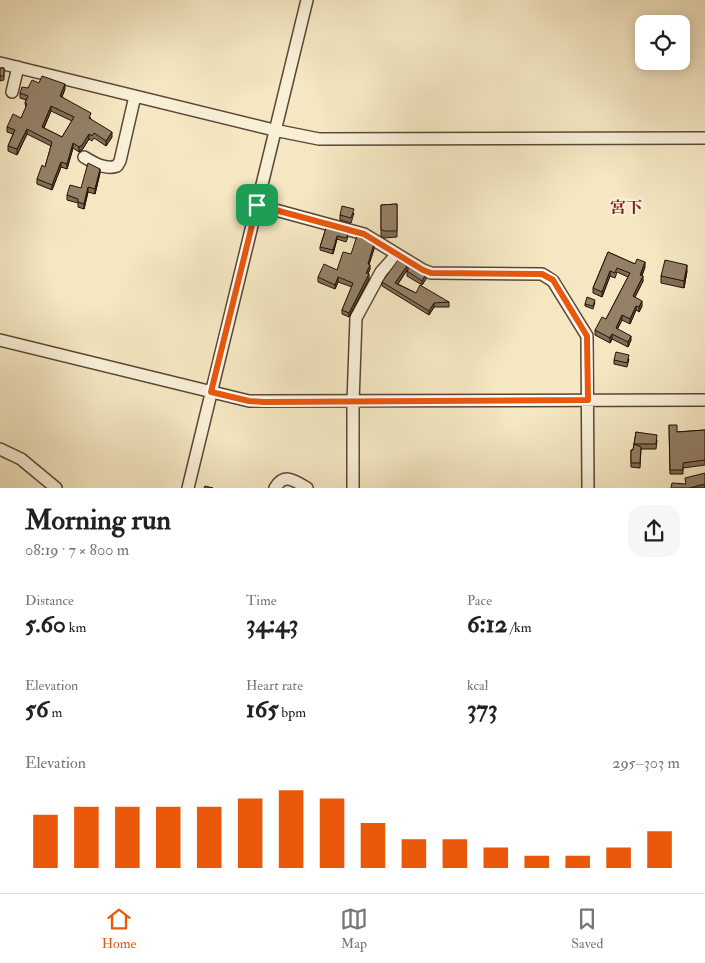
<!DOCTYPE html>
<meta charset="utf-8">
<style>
body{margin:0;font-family:"IM FELL Double Pica","Noto Serif JP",serif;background:#f6f6f6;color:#222;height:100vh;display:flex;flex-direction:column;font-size:19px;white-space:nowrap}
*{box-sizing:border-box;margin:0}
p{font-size:16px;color:#767676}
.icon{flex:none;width:28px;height:28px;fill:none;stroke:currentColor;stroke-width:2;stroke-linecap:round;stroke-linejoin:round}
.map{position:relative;height:488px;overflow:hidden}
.sheet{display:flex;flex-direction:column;background:#fff;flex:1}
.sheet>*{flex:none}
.tools{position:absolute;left:635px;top:15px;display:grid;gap:10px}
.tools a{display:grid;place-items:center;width:55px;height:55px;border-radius:10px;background:#fff;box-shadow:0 2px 12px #0003;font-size:25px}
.pin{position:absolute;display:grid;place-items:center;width:42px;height:42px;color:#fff;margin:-21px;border-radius:10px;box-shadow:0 2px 8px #0006}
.round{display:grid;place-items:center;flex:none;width:52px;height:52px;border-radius:15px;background:#f6f6f6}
.head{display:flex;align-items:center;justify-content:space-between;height:85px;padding:0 25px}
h1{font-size:28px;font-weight:700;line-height:38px}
.stats{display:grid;grid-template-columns:repeat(3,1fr);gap:8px;height:85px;padding:5px 25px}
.stats div{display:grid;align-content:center}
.stats b{font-size:25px;font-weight:700}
.stats small{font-size:14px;font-weight:400}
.stats p{font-size:14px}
.chart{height:140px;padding:10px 25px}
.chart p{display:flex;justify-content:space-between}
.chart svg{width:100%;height:90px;margin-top:5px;stroke:#ea580c;stroke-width:6}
.menu{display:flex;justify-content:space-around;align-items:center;height:70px;border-top:1px solid #e0e0e0;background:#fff;font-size:14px;color:#767676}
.menu a{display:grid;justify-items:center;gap:2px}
.menu .on{color:#ea580c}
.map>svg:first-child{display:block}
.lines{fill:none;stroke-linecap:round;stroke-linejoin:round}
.minor-casing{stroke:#5c4634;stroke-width:14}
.minor{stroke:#f8efd7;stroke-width:11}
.wall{fill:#7e6e59;stroke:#291004;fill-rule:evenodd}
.shaded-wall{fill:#675a48;stroke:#291004}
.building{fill:#938067;stroke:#291004;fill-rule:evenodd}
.route-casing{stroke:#fff;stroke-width:10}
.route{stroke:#ea580c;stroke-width:6}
.labels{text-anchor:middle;stroke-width:4.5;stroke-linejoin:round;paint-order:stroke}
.neighbourhood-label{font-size:16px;font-weight:bold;fill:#7a1f14;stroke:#f8efd7}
</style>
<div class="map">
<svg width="705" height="488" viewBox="0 0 705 488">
<rect width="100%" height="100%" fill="#f4e7c2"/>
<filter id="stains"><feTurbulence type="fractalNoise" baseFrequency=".004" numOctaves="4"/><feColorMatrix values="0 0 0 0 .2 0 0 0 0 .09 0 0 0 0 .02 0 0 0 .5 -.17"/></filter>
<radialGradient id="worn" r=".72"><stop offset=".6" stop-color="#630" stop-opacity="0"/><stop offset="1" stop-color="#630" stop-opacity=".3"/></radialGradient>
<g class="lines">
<g class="minor-casing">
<path id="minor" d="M0 63 274 130 319 139 705 138
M12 92 18 67
M84 157C94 163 105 170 117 166L120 161 135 96
M257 205 364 234 423 270 431 273 542 274 553 281 587 336 588 488
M0 340 249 401 705 400
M0 449 21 459 56 488
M188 488 307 0
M275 488C284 472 295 481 307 488
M353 488V402L356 318 381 272 397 254"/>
</g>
<use href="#minor" class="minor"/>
</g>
<path class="wall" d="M0 68H4V80L0 81Z
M28 88 65 89 62 97 91 118 90 119 112 137 106 146 94 138 92 141 89 139 82 150 79 152 73 148 67 169 61 167 52 190 37 184V179L45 167 51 146 27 134 17 155 8 151V146L13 134 7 132V127L21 118 26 108 25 103 26 100 20 98V93ZM51 111 72 121 62 137 44 128Z
M100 173 95 194 88 192 84 209 78 207V203L67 200V195L81 188Z
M397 204V237L384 238 381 236V205Z
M354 213 351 223 340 220V215Z
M326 228 348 237 346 242 337 239 333 254 320 250V247Z
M374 249 369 264 370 269 368 274 369 279 349 317 342 314V310L352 287 338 282 335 289 318 282V277L337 270 351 254Z
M608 252 635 264 645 267 642 276 643 281 635 297 642 306 639 312 636 310 630 324 622 320 617 329 631 340 628 347 612 339 610 343 595 335V330L606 319 628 277 617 272 615 278 610 276 602 297 593 293V288Z
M407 270 398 284 416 293 449 302V307H434L429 315 382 286V282Z
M407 271 426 279 422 285 407 276Z
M687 271 684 288 661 283V276Z
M595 302 593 309 585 306V304Z
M629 359 627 367 614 364V360Z
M669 425 677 432 705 430V465L683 468V474H670Z
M636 432 657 440 656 449H641L640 468 631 467V450H633Z"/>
<path class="shaded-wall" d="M65 84V89L60 101V96Z
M51 106V111L42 132V127Z
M27 129V134L17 155V149Z
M112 132V137L106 146V141Z
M89 134V139L82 150 79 152V147Z
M73 143V148L67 169V164Z
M61 162V167L52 190V185Z
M100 169V173L95 194V189Z
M88 187V192L84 209V204Z
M337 236V239L333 254V250Z
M374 244V249L368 268V264Z
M645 262V267L640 279V275Z
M370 265V269L366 278V273Z
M687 265V271L684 288V281Z
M407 266V270L395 288V283Z
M610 271V276L602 297V292Z
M369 274V279L349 317V313Z
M426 274V279L422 285V281Z
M643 276V281L633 301V296Z
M338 277V282L335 289V285Z
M642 301V306L639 312V307Z
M434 303V307L429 315V311Z
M636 306V310L630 324V319Z
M622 315V320L616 332V328Z
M612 334V339L610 343V338Z
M631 336V340L628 347V342Z
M705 484V488H689Z"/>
<path class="building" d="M0 68H4V76H0Z
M42 76 65 84 60 96 91 113 89 118 112 132 106 141 94 133 92 136 89 134 82 145 79 147 73 143 67 164 61 162 52 185 37 179 42 165 45 167 52 142 27 129 17 149 8 146 15 130 7 127 13 114 21 118 27 104 25 103 28 96 20 93 22 87 28 88 32 80 39 83ZM51 106 74 117 62 137 42 127Z
M88 163 100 169 95 189 88 187 84 204 78 202V199L67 195 70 185 81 188Z
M397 204V231H384L381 229V205Z
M342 206 354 209 351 218 340 215Z
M326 228 348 234 346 238 337 236 333 250 320 247Z
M357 236 374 244 368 264 370 265 366 273 369 274 349 313 342 310 353 283 338 277 335 285 318 277 324 264 337 270 343 252 351 254Z
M608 252 635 264 637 259 645 262 640 275 643 276 633 296 642 301 639 307 636 306 630 319 622 315 616 328 631 336 628 342 612 334 610 338 595 330 602 317 606 319 630 273 617 268 615 273 610 271 602 292 593 288Z
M398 260 407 266 395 283 416 293 420 285 449 302 434 303 429 311 382 282Z
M665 260 687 265 684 281 661 276Z
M410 266 426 274 422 281 407 271Z
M587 297 595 300 593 306 585 304Z
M616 352 629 355 627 363 614 360Z
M669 425H677V432L705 430V460L683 463V470H670Z
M636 432 657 435 656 444H634Z
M634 444 641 447 640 463H631V450H633Z
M705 473V484L689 488H671L672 483 686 484 685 478Z
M205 486 213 488H204Z"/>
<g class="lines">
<g class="route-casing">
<path id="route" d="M257 205 364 234 423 270 431 273 542 274 553 280 587 336 588 400 264 402 249 401 211 392Z"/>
</g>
<use href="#route" class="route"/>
</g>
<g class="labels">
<g class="neighbourhood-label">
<text x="626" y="213">宮下</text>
</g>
</g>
<rect width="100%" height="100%" filter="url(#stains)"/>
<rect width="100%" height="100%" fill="url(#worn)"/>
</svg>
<div class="tools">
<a><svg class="icon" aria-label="locate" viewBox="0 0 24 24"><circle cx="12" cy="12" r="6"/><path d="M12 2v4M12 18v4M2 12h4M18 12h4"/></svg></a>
</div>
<div class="pin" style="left:257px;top:205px;background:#1e9e55"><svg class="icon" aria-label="arrive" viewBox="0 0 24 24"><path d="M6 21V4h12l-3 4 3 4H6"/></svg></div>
</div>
<section class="sheet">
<div class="head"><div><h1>Morning run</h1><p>08:19 · 7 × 800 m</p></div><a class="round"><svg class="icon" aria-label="share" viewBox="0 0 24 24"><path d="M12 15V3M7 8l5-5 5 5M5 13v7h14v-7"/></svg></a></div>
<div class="stats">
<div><p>Distance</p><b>5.60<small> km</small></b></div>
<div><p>Time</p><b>34:43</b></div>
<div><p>Pace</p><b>6:12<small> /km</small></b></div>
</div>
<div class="stats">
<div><p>Elevation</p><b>56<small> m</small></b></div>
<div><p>Heart rate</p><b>165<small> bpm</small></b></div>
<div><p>kcal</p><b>373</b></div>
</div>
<div class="chart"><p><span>Elevation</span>295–303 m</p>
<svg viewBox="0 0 160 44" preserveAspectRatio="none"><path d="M5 44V18M15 44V14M25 44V14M35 44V14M45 44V14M55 44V10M65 44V6M75 44V10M85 44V22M95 44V30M105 44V30M115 44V34M125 44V38M135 44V38M145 44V34M155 44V26"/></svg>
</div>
</section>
<nav class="menu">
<a class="on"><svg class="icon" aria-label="home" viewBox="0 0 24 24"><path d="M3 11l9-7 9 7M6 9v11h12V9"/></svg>Home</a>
<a><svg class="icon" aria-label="map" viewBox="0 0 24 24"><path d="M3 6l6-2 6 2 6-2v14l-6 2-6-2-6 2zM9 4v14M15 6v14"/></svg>Map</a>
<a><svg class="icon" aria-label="saved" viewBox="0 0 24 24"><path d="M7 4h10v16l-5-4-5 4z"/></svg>Saved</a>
</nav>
